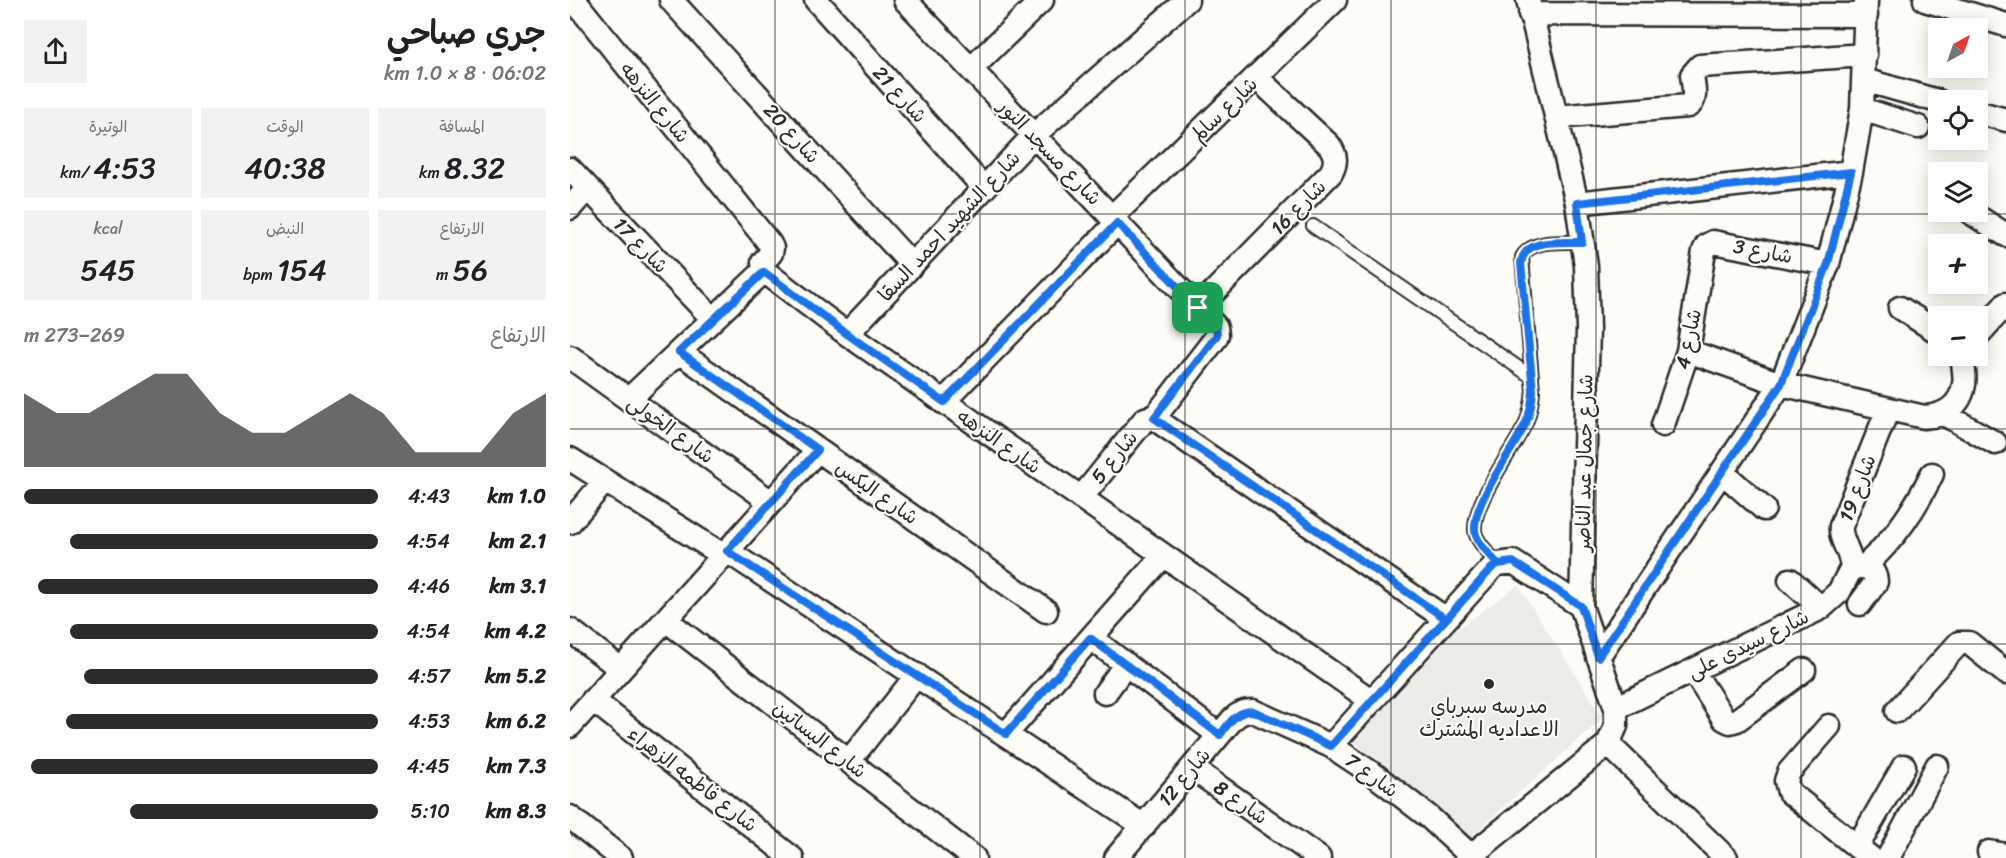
<!DOCTYPE html>
<html lang="ar">
<meta charset="utf-8">
<style>
body{margin:0;font-family:Sriracha,"Playpen Sans Arabic",sans-serif;background:#f2f2f2;color:#202124;direction:rtl;height:100vh;display:flex;flex-direction:column;font-size:22px;white-space:nowrap}
*{box-sizing:border-box;margin:0}
p{font-size:20px;color:#757577}
.icon{flex:none;width:33px;height:33px;fill:none;stroke:currentColor;stroke-width:2;stroke-linecap:round;stroke-linejoin:round}
.map{position:relative;flex:1;overflow:hidden;direction:ltr}
.drawer{display:flex;flex-direction:column;background:#fff;width:570px}
.drawer>*{flex:none}
.needle{width:39px;rotate:40deg}
.tools{position:absolute;left:1358px;top:18px;display:grid;gap:12px}
.tools a{display:grid;place-items:center;width:60px;height:60px;border-radius:0px;background:#fff;box-shadow:0 3px 15px #0003;font-size:30px}
.pin{position:absolute;display:grid;place-items:center;width:51px;height:51px;color:#fff;margin:-26px;border-radius:12px;box-shadow:0 3px 9px #0006}
.round{display:grid;place-items:center;flex:none;width:63px;height:63px;border-radius:0px;background:#f2f2f2}
.head{display:flex;align-items:center;justify-content:space-between;height:102px;padding:0 24px}
h1{font-size:33px;font-weight:600;line-height:45px}
.figures{display:grid;grid-template-columns:repeat(3,1fr);gap:9px;height:102px;padding:6px 24px}
.figures div{display:grid;align-content:center;border-radius:0px;background:#f2f2f2;text-align:center}
.figures b{font-size:30px;font-weight:600}
.figures small{font-size:16px;font-weight:400}
.figures p{font-size:16px}
.chart{height:168px;padding:12px 24px}
.chart p{display:flex;justify-content:space-between}
.chart svg{width:100%;height:108px;margin-top:6px;fill:#2b2b2b;opacity:.7}
ul{padding:0 24px;list-style:none;font-size:20px}
li{display:grid;grid-template-columns:96px 72px 1fr;align-items:center;height:45px}
li i{height:15px;border-radius:8px;background:#2b2b2b}
main{display:flex;flex:1;min-height:0}
.map>svg:first-child{display:block}
.built{fill:#edece8}
.lines{fill:none;stroke-linecap:round;stroke-linejoin:round}
.service-casing{stroke:#2b2b2b;stroke-width:16}
.minor-casing{stroke:#2b2b2b;stroke-width:27}
.service{stroke:#fdfcf7;stroke-width:12}
.minor{stroke:#fdfcf7;stroke-width:22}
.route-casing{stroke:#fff;stroke-width:12}
.route{stroke:#1a73e8;stroke-width:8}
.grid{fill:none;stroke:#2b2b2b;stroke-width:1.5;stroke-opacity:0.55}
.poi-dot{fill:#2b2b2b;stroke:#fdfcf7;stroke-width:2}
.labels{text-anchor:middle;stroke-width:4.5;stroke-linejoin:round;paint-order:stroke}
.street-label{font-size:20px;fill:#2b2b2b;stroke:#fdfcf7}
.poi-label{font-size:20px;fill:#2b2b2b;stroke:#fdfcf7}
</style>
<main>
<div class="map">
<svg width="1436" height="858" viewBox="0 0 1436 858">
<rect width="100%" height="100%" fill="#fdfcf7"/>
<filter id="ink" filterUnits="userSpaceOnUse"><feTurbulence type="fractalNoise" baseFrequency=".0167" numOctaves="2"/><feDisplacementMap in="SourceGraphic" scale="12" xChannelSelector="R" yChannelSelector="G"/><feConvolveMatrix kernelMatrix="1 2 1 2 8 2 1 2 1" color-interpolation-filters="sRGB"/></filter>
<g filter="url(#ink)">
<path class="built" d="M948 585 1033 718 899 838 777 736 859 650Z"/>
<g class="lines">
<g class="service-casing">
<path id="service" d="M743 226 962 377
M928 564C921 556 910 546 906 535 897 510 944 449 956 423 960 413 962 402 963 391L952 257C962 238 994 243 1012 242"/>
</g>
<g class="minor-casing">
<path id="minor" d="M4 0 200 244 202 248 201 253 193 262 194 271 277 334 802 701
M101 0 342 265
M246 0 414 188
M335 0 646 327 647 335 645 339 584 418
M1355 0 1436 25
M960 14 1296 15
M401 69 472 0
M1294 80 1368 101
M1292 109 1348 127
M1407 112 1436 120
M986 117 1118 106C1128 100 1123 85 1122 75L1130 66 1295 55
M0 169 143 319
M1007 203 1281 172
M0 208 17 189
M1403 214 1436 235
M542 217 765 0
M628 308 761 173C767 162 766 155 759 145L686 77
M1330 308 1368 332
M277 334 464 135 617 0
M1407 336 1436 304
M1118 351 1211 384 1354 417C1374 416 1391 406 1394 384 1396 375 1392 365 1393 356
M109 352 476 611
M0 357 201 502
M59 399 194 271
M373 402 547 223
M1374 414 1425 443
M1093 425 1118 351 1134 251 1137 245 1143 242 1258 264
M0 459 153 555
M1152 472 1194 509
M511 498 575 419 582 417 876 619
M0 522 35 481
M157 551 574 826
M1295 566C1325 538 1344 511 1362 474
M1282 567C1294 566 1305 567 1306 582L1290 604
M1220 580 1251 608
M96 620 404 858
M0 630 51 669
M521 638 649 735
M1028 657 1211 384 1258 264 1281 172 1292 109 1296 0
M1123 671 1154 719 1160 722 1167 720 1234 670
M535 693 556 664
M23 700 222 858
M1046 708 1251 608 1269 592 1282 567C1281 552 1269 539 1271 526L1318 409
M1327 711 1389 643H1399L1436 673
M0 726 248 450
M1259 726 1219 772 1216 781 1219 792 1301 858
M436 734 593 556
M1038 744 1156 858
M761 746 922 568 928 564 943 562 1011 606
M279 761 347 675
M622 768 749 858
M0 817 51 858
M1287 847 1334 766
M1419 852 1436 855
M546 858 662 720C668 714 673 711 683 711L761 746 806 776 859 817 903 858
M898 858 1038 744 1046 726V708L1011 606 1018 329 1016 266 1007 203 958 0
M1318 858 1367 766"/>
</g>
<use href="#service" class="service"/>
<use href="#minor" class="minor"/>
</g>
</g>
<g class="lines" filter="url(#ink)">
<g class="route-casing">
<path id="route" d="M628 308 547 223 374 402 277 334 194 272 109 352 248 450 157 551 436 734 520 638 650 735C659 723 666 711 683 711L761 746 922 568 928 564 943 562 1011 606 1028 657 1211 384 1258 264 1281 172 1007 203 1012 242C992 243 955 237 951 263L963 391C962 402 960 413 956 423 944 449 897 510 906 535 910 546 921 556 928 564L922 568 876 619 584 418 647 335 646 327 628 308"/>
</g>
<use href="#route" class="route"/>
</g>
<path class="grid" d="M205 0V858M410 0V858M615 0V858M821 0V858M1026 0V858M1231 0V858M0 214H1436M0 429H1436M0 644H1436"/>
<circle class="poi-dot" cx="919" cy="684" r="6"/>
<g class="labels">
<g class="street-label">
<text transform="translate(330 94) rotate(48)" y="7">شارع 21</text>
<text transform="translate(85 102) rotate(51)" y="7">شارع النزهه</text>
<text transform="translate(654 109) rotate(-44)" y="7">شارع سالم</text>
<text transform="translate(222 133) rotate(48)" y="7">شارع 20</text>
<text transform="translate(480 152) rotate(46)" y="7">شارع مسجد النور</text>
<text transform="translate(728 207) rotate(-45)" y="7">شارع 16</text>
<text transform="translate(379 226) rotate(-47)" y="7">شارع الشهيد احمد السقا</text>
<text transform="translate(71 245) rotate(46)" y="7">شارع 17</text>
<text transform="translate(1193 251) rotate(11)" y="7">شارع 3</text>
<text transform="translate(1118 339) rotate(-78)" y="7">شارع 4</text>
<text transform="translate(101 429) rotate(36)" y="7">شارع الخولى</text>
<text transform="translate(429 441) rotate(35)" y="7">شارع النزهه</text>
<text transform="translate(544 457) rotate(-51)" y="7">شارع 5</text>
<text transform="translate(1014 463) rotate(-89)" y="7">شارع جمال عبد الناصر</text>
<text transform="translate(1287 488) rotate(-69)" y="7">شارع 19</text>
<text transform="translate(307 492) rotate(35)" y="7">شارع اليكس</text>
<text transform="translate(1178 644) rotate(-26)" y="7">شارع سيدى على</text>
<text transform="translate(250 739) rotate(38)" y="7">شارع البساتين</text>
<text transform="translate(802 775) rotate(36)" y="7">شارع 7</text>
<text transform="translate(614 777) rotate(-50)" y="7">شارع 12</text>
<text transform="translate(123 779) rotate(38)" y="7">شارع فاطمه الزهراء</text>
<text transform="translate(671 802) rotate(35)" y="7">شارع 8</text>
</g>
<g class="poi-label">
<text x="919" y="713">مدرسه سبرباي<tspan x="919" dy="23">الاعداديه المشترك</tspan></text>
</g>
</g>
</svg>
<div class="tools">
<a><svg class="needle" viewBox="-14 -14 28 28"><path d="M0-13l5 13h-10z" fill="#e53935"/><path d="M0 13l5-13h-10z" fill="#757577"/></svg></a>
<a><svg class="icon" aria-label="locate" viewBox="0 0 24 24"><circle cx="12" cy="12" r="6"/><path d="M12 2v4M12 18v4M2 12h4M18 12h4"/></svg></a>
<a><svg class="icon" aria-label="layers" viewBox="0 0 24 24"><path d="M12 4l9 5-9 5-9-5zM3 14l9 5 9-5"/></svg></a>
<a>+</a>
<a>−</a>
</div>
<div class="pin" style="left:628px;top:308px;background:#1e9e55"><svg class="icon" aria-label="arrive" viewBox="0 0 24 24"><path d="M6 21V4h12l-3 4 3 4H6"/></svg></div>
</div>
<section class="drawer">
<div class="head"><div><h1>جري صباحي</h1><p>06:02 · 8 × 1.0 km</p></div><a class="round"><svg class="icon" aria-label="share" viewBox="0 0 24 24"><path d="M12 15V3M7 8l5-5 5 5M5 13v7h14v-7"/></svg></a></div>
<div class="figures">
<div><p>المسافة</p><b>8.32<small> km</small></b></div>
<div><p>الوقت</p><b>40:38</b></div>
<div><p>الوتيرة</p><b>4:53<small> /km</small></b></div>
</div>
<div class="figures">
<div><p>الارتفاع</p><b>56<small> m</small></b></div>
<div><p>النبض</p><b>154<small> bpm</small></b></div>
<div><p>kcal</p><b>545</b></div>
</div>
<div class="chart"><p><span>الارتفاع</span>269–273 m</p>
<svg viewBox="0 0 160 44" preserveAspectRatio="none"><path d="M0 44V14L10 22L20 22L30 14L40 6L50 6L60 22L70 30L80 30L90 22L100 14L110 22L120 38L130 38L140 38L150 22L160 14V44z"/></svg>
</div>
<ul>
<li><b>1.0 km</b>4:43<i style="width:100%"></i></li>
<li><b>2.1 km</b>4:54<i style="width:87%"></i></li>
<li><b>3.1 km</b>4:46<i style="width:96%"></i></li>
<li><b>4.2 km</b>4:54<i style="width:87%"></i></li>
<li><b>5.2 km</b>4:57<i style="width:83%"></i></li>
<li><b>6.2 km</b>4:53<i style="width:88%"></i></li>
<li><b>7.3 km</b>4:45<i style="width:98%"></i></li>
<li><b>8.3 km</b>5:10<i style="width:70%"></i></li>
</ul>
</section>
</main>
